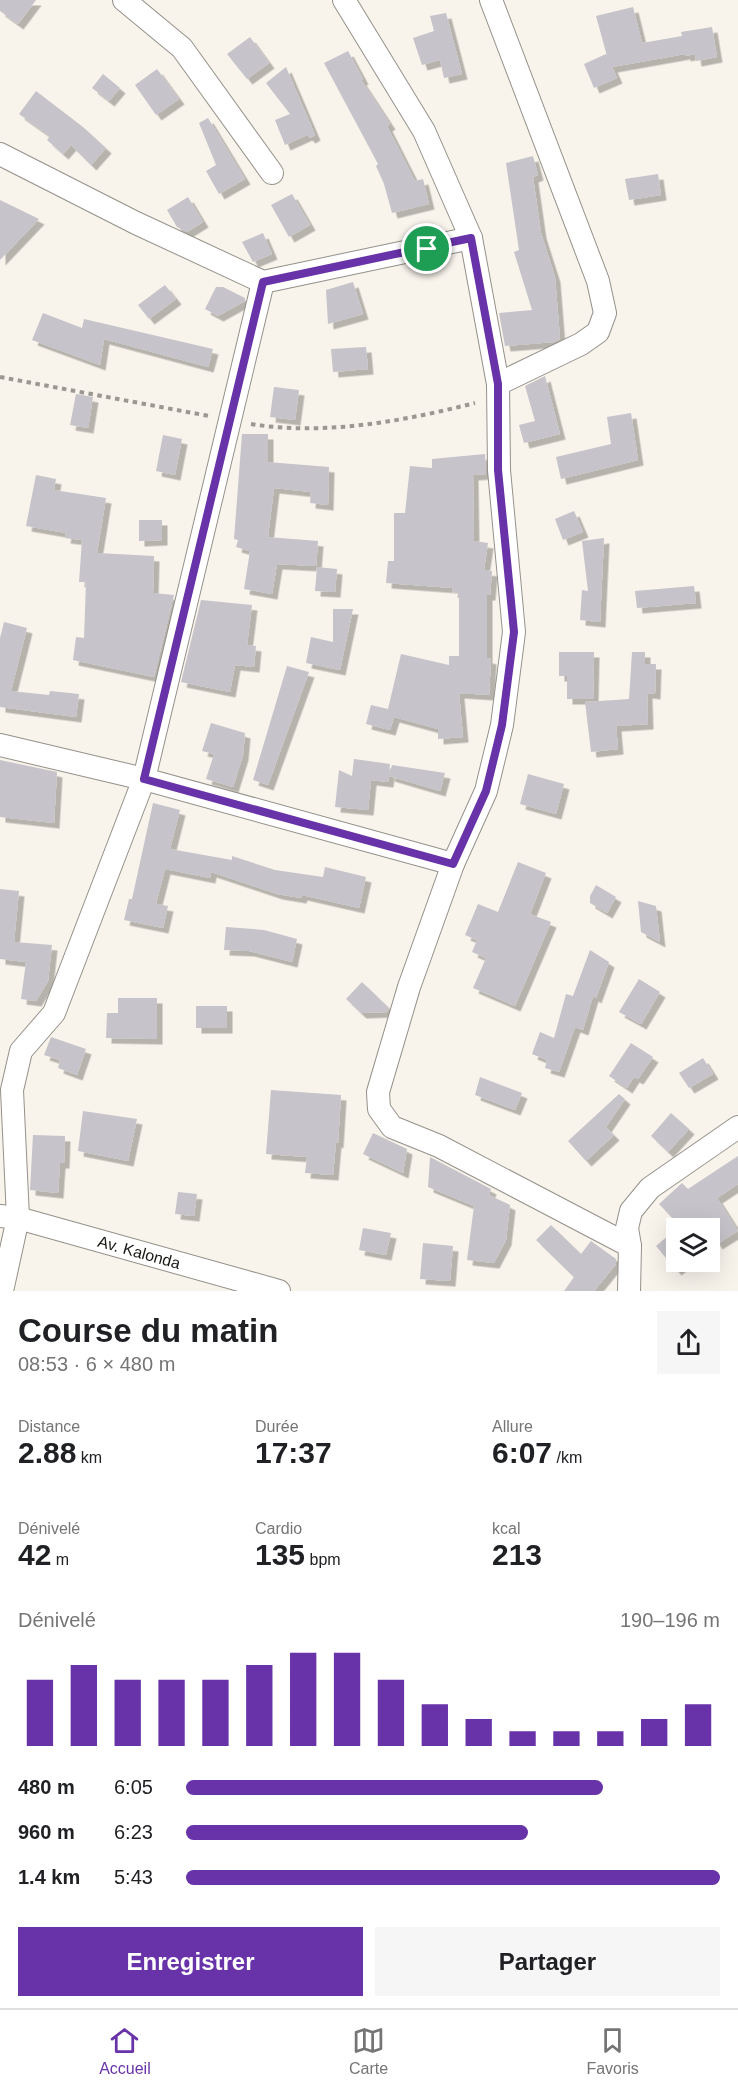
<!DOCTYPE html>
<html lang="fr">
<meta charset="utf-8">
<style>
body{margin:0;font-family:Arial,sans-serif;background:#f6f6f6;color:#202124;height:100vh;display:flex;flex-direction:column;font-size:22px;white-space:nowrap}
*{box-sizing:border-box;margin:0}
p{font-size:20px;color:#757577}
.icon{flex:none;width:33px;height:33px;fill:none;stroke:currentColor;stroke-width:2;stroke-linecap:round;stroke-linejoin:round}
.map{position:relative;height:1291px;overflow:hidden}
.drawer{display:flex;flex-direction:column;background:#fff;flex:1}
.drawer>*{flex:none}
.tools{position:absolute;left:666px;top:1218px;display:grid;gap:12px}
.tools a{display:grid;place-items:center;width:54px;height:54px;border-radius:0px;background:#fff;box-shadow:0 6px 24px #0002;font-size:30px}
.pin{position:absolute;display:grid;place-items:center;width:51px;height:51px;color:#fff;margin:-26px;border:3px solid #fff;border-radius:50%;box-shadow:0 2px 6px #0007}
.round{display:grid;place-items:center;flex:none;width:63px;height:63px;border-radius:0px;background:#f6f6f6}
.overview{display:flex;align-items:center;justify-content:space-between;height:102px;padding:0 18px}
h1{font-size:33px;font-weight:700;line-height:45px}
.metrics{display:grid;grid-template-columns:repeat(3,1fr);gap:9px;height:102px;padding:6px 18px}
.metrics div{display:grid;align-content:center}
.metrics b{font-size:30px;font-weight:700}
.metrics small{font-size:16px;font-weight:400}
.metrics p{font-size:16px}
.chart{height:168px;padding:12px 18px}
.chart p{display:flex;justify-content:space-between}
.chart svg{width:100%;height:108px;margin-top:6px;stroke:#6832a9;stroke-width:6}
.cta{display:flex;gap:12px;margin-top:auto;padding:12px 18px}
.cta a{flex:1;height:69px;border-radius:0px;background:#6832a9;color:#fff;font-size:24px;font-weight:700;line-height:69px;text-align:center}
.cta a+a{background:#f6f6f6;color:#202124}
ul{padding:0 18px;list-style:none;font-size:20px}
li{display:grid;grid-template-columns:96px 72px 1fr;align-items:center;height:45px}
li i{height:15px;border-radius:8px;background:#6832a9}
.tabs{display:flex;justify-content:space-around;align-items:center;height:84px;border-top:2px solid #e0e0e0;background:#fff;font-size:16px;color:#757577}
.tabs a{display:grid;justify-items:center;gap:3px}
.tabs .active{color:#6832a9}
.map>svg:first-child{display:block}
.building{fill:#c6c3ca;filter:url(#shadow)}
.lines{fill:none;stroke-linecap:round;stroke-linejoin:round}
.minor-casing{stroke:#95918a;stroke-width:24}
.path{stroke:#9b9792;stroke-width:4;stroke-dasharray:4.5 4.5;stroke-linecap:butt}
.minor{stroke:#fff;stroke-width:22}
.route-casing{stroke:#fff;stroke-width:12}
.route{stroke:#6832a9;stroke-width:8}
.labels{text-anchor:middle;stroke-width:5;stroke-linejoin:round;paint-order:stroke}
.street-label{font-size:16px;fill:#1a1916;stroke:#f8f3eb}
</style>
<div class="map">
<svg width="738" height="1291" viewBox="0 0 738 1291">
<defs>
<filter id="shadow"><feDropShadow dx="5.5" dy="5.5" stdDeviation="0" flood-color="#0004"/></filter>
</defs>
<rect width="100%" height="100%" fill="#f8f3eb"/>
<path class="building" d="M0 0H36L18 24 0 11Z
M633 7 642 43 682 36 681 32 712 27 717 57 696 61 695 54 685 56V54L612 67 617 78 594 88 584 64 606 54 607 56 596 16Z
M446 13 462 74 444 78 440 60 422 65 413 38 434 31 430 16Z
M250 37 269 63 247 79 227 54Z
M348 51 363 79 361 80 390 124 387 126 415 181 423 179 429 204 392 213 384 184 376 166 378 164 324 63Z
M286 67 315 135 310 138 307 135 285 145 275 120 290 114 266 83Z
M157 69 179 99 156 115 135 85Z
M103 74 120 88 109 101 92 88Z
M36 91 83 127 106 148 91 165 71 145 63 154 47 140 50 136 19 114Z
M208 118 245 179 219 194 206 171 216 165 199 123Z
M533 156 538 175 533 177 541 233 555 277 560 339 554 342 505 346 499 313 532 310 514 252 519 250 506 163Z
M658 174 661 195 629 200 625 179Z
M292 194 310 225 289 237 271 205Z
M188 197 203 222 187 232 177 227 167 210Z
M0 200 39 219 0 260Z
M263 233 272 254 253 262 242 242Z
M353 282 363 314 328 324 326 290Z
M165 285 176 299 149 319 138 305Z
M216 287H223L245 298V301L218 316 205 309Z
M43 313 82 328 84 319 213 349 208 367 104 339 100 365 32 340Z
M366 347 368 369 333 372 331 349Z
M545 376 560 434 524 443 519 425 535 421 525 386Z
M274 387 299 390 295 420 270 417Z
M76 394 93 397 88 428 70 425Z
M631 413 638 460 561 479 556 457 611 444 607 417Z
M242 434H268V462L329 467 328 505 310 503 311 492 274 488 268 537 318 541 316 566 277 564 272 594 244 589 250 551 236 547 238 540 234 539Z
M163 435 182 439 175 475 156 471Z
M485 454 486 474 473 475 474 541 488 543 484 570 492 571 490 595H487V658L491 659 489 695 459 693 463 737 438 739V729L394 717 390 730 366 724 371 705 388 709 401 654 449 665V656H459V593L452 592 453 588 386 583 388 561H394V513H405L410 466 432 468V459Z
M36 475 56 479 54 490 106 498 97 553 154 556 153 593 174 595 154 677 73 660 76 637 84 638 86 582H79L82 540 65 538 66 533 26 526Z
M574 511 583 532 563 540 555 519Z
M139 520H162V540L139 541Z
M604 538 600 622 580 620 582 590 588 591 582 541Z
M317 567 337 569 335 592 315 591Z
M694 586 696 603 637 608 635 591Z
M201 600 252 605 247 645 256 646 254 667 235 665 230 692 181 682Z
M333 609H353L340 670 306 663 311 637 333 642Z
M4 622 27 628 11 691 49 695 50 691 79 694 76 717 0 707V638Z
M559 652H594L593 699H567V676H559Z
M632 652H645V664H656L655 694 647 693 648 724 616 726 618 749 591 752 585 702 629 699Z
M287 666 309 672 268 785 253 780Z
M211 723 245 733 243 755 233 787 206 779 214 754 202 751Z
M354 759 390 764 388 782 371 780 368 810 335 807 339 770 352 776Z
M0 760 57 772 54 823 0 817Z
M392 765 445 773 440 791 389 776Z
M528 774 564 784 556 814 520 804Z
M153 803 180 810 170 849 232 860V856L275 870 323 877 325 867 366 877 359 908 302 895 301 898 277 894 211 872 210 878 165 869 156 904 168 906 163 928 124 920 129 899H132Z
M518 862 546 873 530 914 551 922 515 1006 473 988 486 958 472 952 477 940 465 935 478 904 498 912Z
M596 885 616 897 607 913 590 903V896Z
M0 889 19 891 14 942 52 945 48 981 36 1001 21 999 26 962 0 959Z
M638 901 656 906 660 942 641 932Z
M226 927 264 930 297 939 292 962 249 951 224 950Z
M590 950 609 962 596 998 593 996 583 1030 575 1027 559 1072 545 1068 547 1060 532 1054 540 1032 554 1038 566 994 573 996Z
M639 979 660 992 641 1024 619 1012Z
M362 982 389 1008 387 1012 361 1013 346 999Z
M118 998H157V1039L106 1038 107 1013H118Z
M196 1006H227V1028H196Z
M51 1037 86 1049 77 1075 58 1068 60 1060 44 1055Z
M631 1043 653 1057 638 1079 634 1077 627 1088 609 1076Z
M703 1058 713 1074 689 1088 679 1073Z
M480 1077 522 1093 515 1110 475 1095Z
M271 1090 341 1095 338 1143 336 1142 333 1175 305 1173 307 1157 266 1154Z
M619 1094 625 1099 606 1127 614 1135 586 1161 568 1141Z
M83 1111 137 1119 128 1161 78 1151Z
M671 1113 689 1129 668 1152 651 1136Z
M373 1133 407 1149 403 1173 363 1154Z
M33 1135 65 1136 64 1163H60L58 1193 30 1190Z
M738 1156V1184L717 1198 738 1231 717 1244 714 1239 710 1242V1228H677L680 1226 659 1204 682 1183 688 1189Z
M430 1157 491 1189 489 1195 510 1205 506 1240 494 1263 467 1260 474 1206 428 1187Z
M178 1192 197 1194 194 1216 175 1214Z
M551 1225 581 1254 591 1241 616 1259V1264L594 1291H564L574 1277 536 1240Z
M363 1228 391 1233 386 1255 359 1250Z
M676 1229V1262H686L676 1270 656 1246Z
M423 1243 453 1246 450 1281 420 1279Z"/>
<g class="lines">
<g class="minor-casing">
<g id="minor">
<path d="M124 0 182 48 272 173"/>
<path d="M344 0 424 131 471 238 498 384 499 470 514 632 502 725 486 791 453 864 409 987 378 1092 379 1109 392 1127 439 1146 630 1246"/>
<path d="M491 0 598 281 605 313 598 332 581 344 498 384"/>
<path d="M0 154 136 223 263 282 471 238"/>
<path d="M0 745 144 779 453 864"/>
<path id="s1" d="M0 1216 18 1218 279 1291"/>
<path d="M2 1291 18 1218 12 1090 21 1051 54 1013 144 779 263 282"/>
<path d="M629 1291 630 1246 627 1228 631 1211 650 1188 738 1127"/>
</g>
</g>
<path class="path" d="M0 377 209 416
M251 424C324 436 404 421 475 403"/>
<use href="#minor" class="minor"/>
</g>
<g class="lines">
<g class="route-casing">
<path id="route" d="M471 238 498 384V470L514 632 502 725 486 791 453 864 144 779 263 282Z"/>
</g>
<use href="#route" class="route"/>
</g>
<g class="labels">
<g class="street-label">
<text dy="6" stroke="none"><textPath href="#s1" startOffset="144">Av. Kalonda</textPath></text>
</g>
</g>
</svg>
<div class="tools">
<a><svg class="icon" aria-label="layers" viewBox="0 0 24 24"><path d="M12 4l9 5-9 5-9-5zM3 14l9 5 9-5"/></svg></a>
</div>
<div class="pin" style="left:427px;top:249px;background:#1e9e55"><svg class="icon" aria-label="arrive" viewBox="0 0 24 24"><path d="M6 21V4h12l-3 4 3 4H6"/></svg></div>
</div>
<section class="drawer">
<div class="overview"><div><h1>Course du matin</h1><p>08:53 · 6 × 480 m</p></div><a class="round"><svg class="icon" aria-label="share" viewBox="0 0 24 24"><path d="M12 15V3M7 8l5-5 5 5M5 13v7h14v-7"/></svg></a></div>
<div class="metrics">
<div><p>Distance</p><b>2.88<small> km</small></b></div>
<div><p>Durée</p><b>17:37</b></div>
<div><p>Allure</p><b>6:07<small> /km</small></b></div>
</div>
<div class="metrics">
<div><p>Dénivelé</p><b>42<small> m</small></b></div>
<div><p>Cardio</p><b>135<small> bpm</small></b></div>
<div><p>kcal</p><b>213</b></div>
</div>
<div class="chart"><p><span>Dénivelé</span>190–196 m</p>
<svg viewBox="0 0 160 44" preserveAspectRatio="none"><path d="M5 44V17M15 44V11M25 44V17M35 44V17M45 44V17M55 44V11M65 44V6M75 44V6M85 44V17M95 44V27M105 44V33M115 44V38M125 44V38M135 44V38M145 44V33M155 44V27"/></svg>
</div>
<ul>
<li><b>480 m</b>6:05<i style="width:78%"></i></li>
<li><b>960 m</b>6:23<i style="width:64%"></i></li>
<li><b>1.4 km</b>5:43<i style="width:100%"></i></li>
</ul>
<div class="cta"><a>Enregistrer</a><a>Partager</a></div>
</section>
<nav class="tabs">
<a class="active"><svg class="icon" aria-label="home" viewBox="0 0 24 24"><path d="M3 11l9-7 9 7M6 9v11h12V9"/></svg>Accueil</a>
<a><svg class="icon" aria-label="map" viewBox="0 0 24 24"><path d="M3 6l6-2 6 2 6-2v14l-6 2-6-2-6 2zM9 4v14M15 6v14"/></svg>Carte</a>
<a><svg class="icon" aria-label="saved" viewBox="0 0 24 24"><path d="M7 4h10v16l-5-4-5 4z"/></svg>Favoris</a>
</nav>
